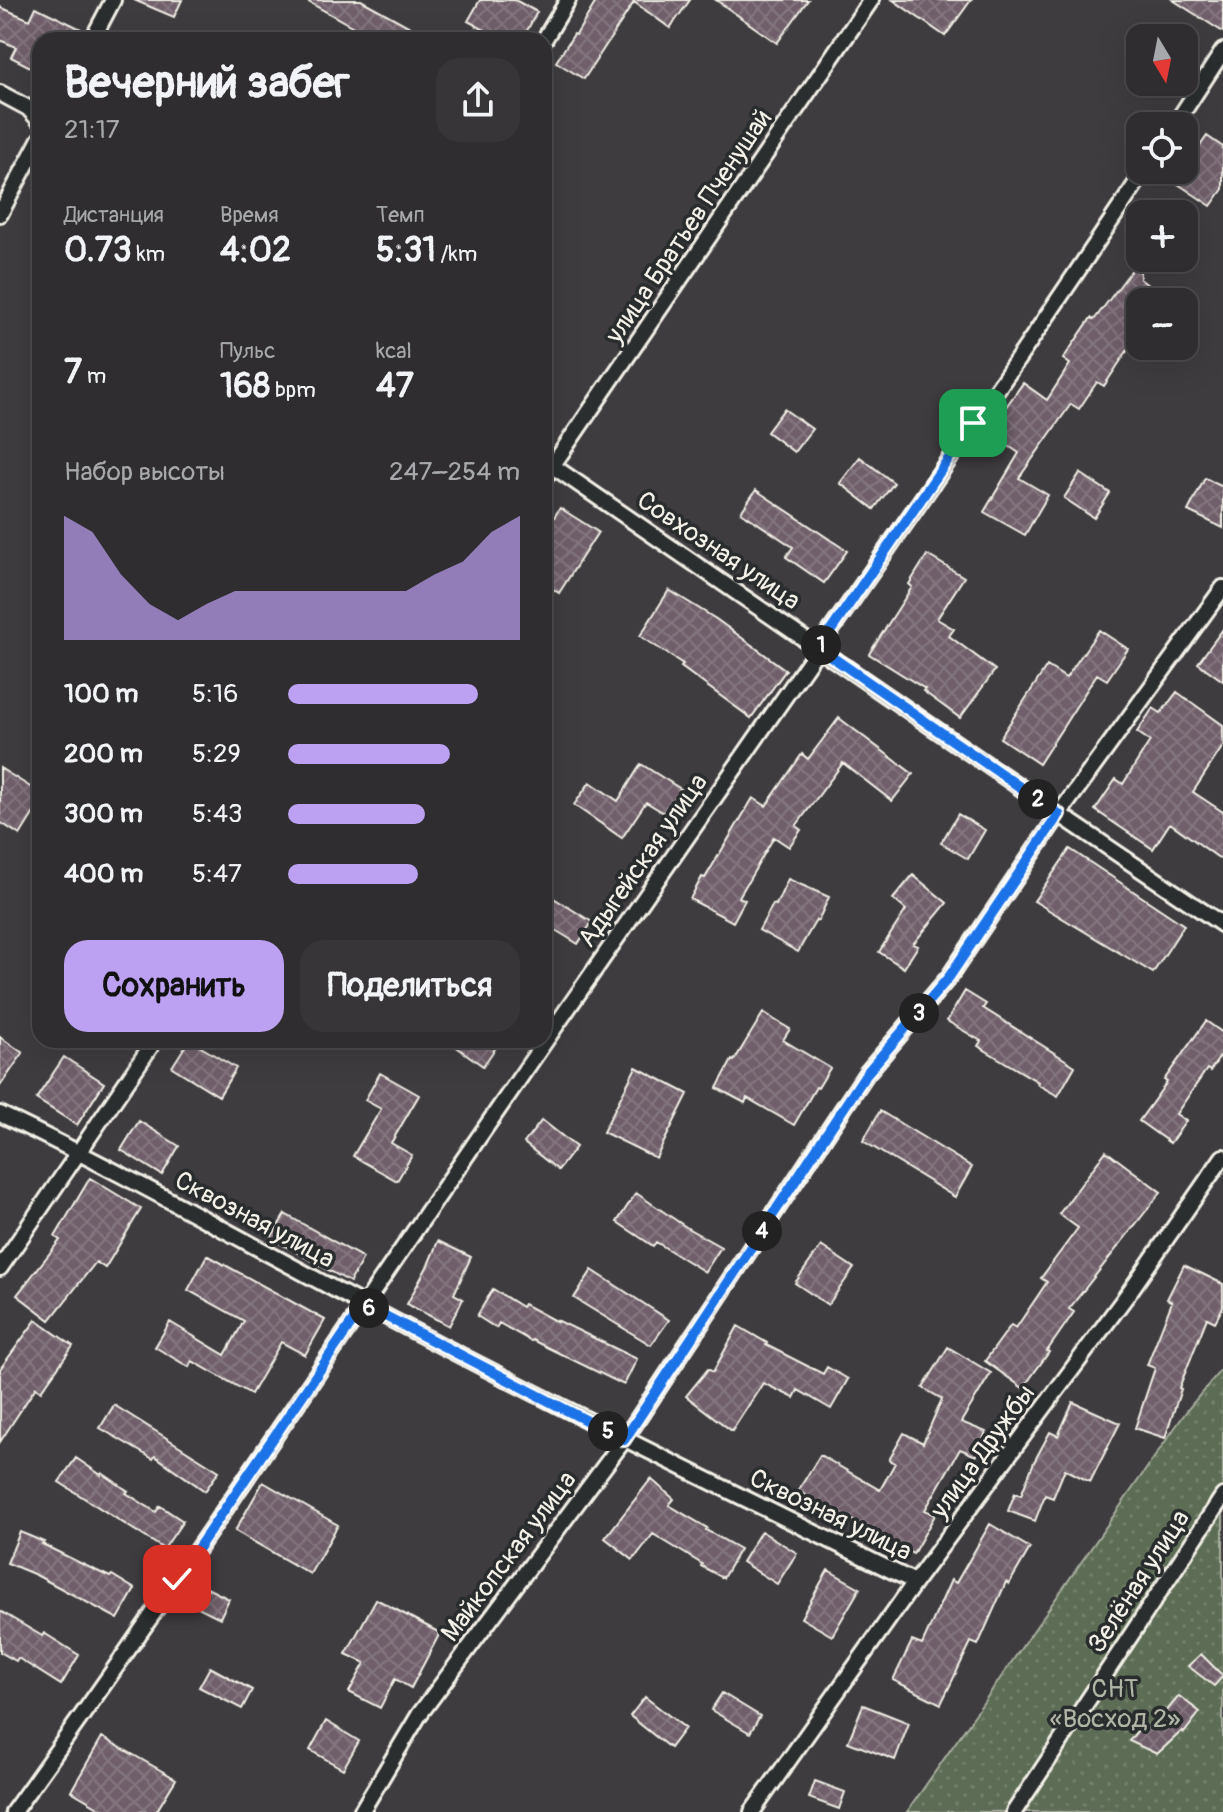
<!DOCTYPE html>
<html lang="ru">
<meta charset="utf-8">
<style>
body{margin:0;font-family:Pangolin,sans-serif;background:#373538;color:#f1f3f6;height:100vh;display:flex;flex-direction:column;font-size:30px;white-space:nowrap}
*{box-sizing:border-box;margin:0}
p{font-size:26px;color:#a7a8ab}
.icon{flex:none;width:44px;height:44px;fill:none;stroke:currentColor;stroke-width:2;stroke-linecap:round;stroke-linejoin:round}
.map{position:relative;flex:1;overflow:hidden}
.panel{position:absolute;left:32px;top:32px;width:520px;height:1016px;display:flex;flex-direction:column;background:#2f2d30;border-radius:24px;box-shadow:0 8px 32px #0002,0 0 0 2px #4a494c}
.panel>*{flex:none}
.needle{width:52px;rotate:170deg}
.controls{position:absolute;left:1126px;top:24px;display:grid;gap:16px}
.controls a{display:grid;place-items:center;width:72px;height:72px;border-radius:16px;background:#2f2d30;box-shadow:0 8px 32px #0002,0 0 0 2px #4a494c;font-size:40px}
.pin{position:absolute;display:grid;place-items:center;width:68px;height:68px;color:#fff;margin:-34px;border-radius:16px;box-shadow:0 4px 12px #0006}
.km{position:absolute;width:40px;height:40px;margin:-20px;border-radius:50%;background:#222;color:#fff;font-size:22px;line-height:40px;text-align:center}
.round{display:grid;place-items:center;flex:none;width:84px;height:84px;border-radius:24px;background:#373538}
.overview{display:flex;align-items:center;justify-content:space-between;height:136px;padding:0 32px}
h1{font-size:44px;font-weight:800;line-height:60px}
.figures{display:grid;grid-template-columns:repeat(3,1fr);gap:12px;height:136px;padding:8px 32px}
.figures div{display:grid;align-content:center}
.figures b{font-size:34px;font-weight:800}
.figures small{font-size:22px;font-weight:400}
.figures p{font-size:22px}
.chart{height:224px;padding:16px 32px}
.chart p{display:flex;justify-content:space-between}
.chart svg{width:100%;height:144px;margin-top:8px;fill:#bca0f2;opacity:.7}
.cta{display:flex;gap:16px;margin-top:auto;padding:16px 32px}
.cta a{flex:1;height:92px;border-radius:24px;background:#bca0f2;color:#111;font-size:32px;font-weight:800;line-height:92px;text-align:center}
.cta a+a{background:#373538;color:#f1f3f6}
ul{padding:0 32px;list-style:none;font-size:26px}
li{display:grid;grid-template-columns:128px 96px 1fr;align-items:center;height:60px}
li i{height:20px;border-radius:10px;background:#bca0f2}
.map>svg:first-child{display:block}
.grass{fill:url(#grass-dots);stroke:#a8ae9e;stroke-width:2}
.building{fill:url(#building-cross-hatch);stroke:#f4f1e8;stroke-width:2}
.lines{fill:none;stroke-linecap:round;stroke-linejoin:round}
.minor-casing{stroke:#f4f1e8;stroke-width:20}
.minor{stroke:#2a2d2e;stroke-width:14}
.route-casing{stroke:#fff;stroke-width:16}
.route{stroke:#1a73e8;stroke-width:10}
.labels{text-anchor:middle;stroke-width:7;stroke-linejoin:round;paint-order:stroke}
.street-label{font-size:26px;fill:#f4f1e8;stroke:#2a2d2e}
.park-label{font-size:26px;fill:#b0b5a5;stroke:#2a2d2e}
</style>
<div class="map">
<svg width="1223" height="1812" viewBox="0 0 1223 1812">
<defs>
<pattern id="grass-dots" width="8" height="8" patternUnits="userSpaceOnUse" patternTransform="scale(2)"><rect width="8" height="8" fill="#5c6c54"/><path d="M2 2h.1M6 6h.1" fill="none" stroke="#74816d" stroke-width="1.8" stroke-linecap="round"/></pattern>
<pattern id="building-cross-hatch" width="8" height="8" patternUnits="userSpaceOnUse" patternTransform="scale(2)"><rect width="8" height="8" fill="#6f5f6a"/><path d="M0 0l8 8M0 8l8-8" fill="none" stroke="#84767f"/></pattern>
</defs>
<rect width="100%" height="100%" fill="#3f3c40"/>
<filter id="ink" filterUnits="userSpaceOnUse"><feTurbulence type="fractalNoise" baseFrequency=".0125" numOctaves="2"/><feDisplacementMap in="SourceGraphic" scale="16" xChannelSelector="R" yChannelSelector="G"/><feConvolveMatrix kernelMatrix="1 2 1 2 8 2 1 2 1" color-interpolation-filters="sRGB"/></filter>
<g filter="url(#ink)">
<path class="grass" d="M1223 1367V1812H907L1188 1409Z"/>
<path class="building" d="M134 0H182L174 17Z
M305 0H361L410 27 409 29 429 40H377Z
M480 0H515L537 12 522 40H503L468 21Z
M597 0H690L670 28 634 2 584 79 556 62 574 34 576 35Z
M716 0H808L777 43Z
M893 0H971L945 36Z
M1173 0H1223V32Z
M0 7 30 20 36 7 81 29 75 40H40V72L11 57 16 47 0 40Z
M1207 136 1223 147V189L1211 206 1175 182Z
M1140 259V279L1170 302H1140V348L1133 342 1104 386 1097 382 1079 409 1071 404 1019 478 1048 495 1025 535 984 512 1019 453 988 432 1023 383 1047 400 1070 364 1063 359 1091 318 1094 320Z
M784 409 812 429 794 452 767 432Z
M860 457 894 483 874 509 840 483Z
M1080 473 1110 493 1094 518 1064 498Z
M1205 478 1223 487V528L1188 511Z
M756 490 847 551 824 583 786 557 793 547 741 512Z
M560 508 598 532 559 593 544 583V533Z
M927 555 964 577 937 619 954 629 949 636 995 670 960 718 923 691 925 689 869 654 912 587 909 584Z
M669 590 716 619 786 670 751 718 681 667 683 664 640 636Z
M1223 629V681L1198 663Z
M1099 630 1128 649 1107 680 1097 674 1039 764 1000 738 1047 666 1066 678Z
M1177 692 1223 725V746L1193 792 1223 812V861L1170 823 1153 849 1095 810 1116 779 1123 784 1150 741 1137 732 1153 708 1161 713Z
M839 718 913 774 892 801 843 763 796 826 801 830 789 847 774 837 739 897 745 900 733 922 690 899 702 877 705 878 753 798 766 806 802 754 808 759Z
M641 764 684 791 669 816 646 802 622 838 574 805 590 782 618 801Z
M0 768 40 793V803L20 835 0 822Z
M958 814 985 830 968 859 941 843Z
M1070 849 1184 925 1153 973 1034 901Z
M913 875 947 903 913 944 918 946 904 968 879 952 906 910 893 899Z
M788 879 829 897 818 921 816 920 798 952 759 930 773 904 776 905Z
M544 892 592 922 578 944 544 923Z
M965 991 986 1004 983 1008 1075 1066 1058 1096 1037 1084 1038 1082 978 1046 981 1041 947 1021Z
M763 1013 790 1029 783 1040 830 1068 818 1088 816 1087 794 1125 747 1098 745 1103 717 1088 732 1060 734 1061Z
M1206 1021 1223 1033V1052L1210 1071 1207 1069 1176 1114 1186 1121 1170 1143 1139 1121 1167 1082 1164 1080Z
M0 1037 23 1053 0 1086Z
M189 1040 236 1068 219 1096 172 1067Z
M447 1040H501L483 1066Z
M64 1057 104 1083 77 1125 36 1099Z
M636 1067 688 1094 656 1158 603 1132Z
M380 1073 419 1095 391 1143 412 1155 397 1181 353 1156 381 1109 365 1100Z
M880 1111 972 1167 955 1197 863 1141Z
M542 1120 576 1147 558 1170 524 1143Z
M139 1121 179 1146 162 1175 121 1150Z
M1106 1151 1161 1192 1069 1309 1074 1312 1047 1351 1049 1352 1023 1388 985 1361 1011 1325 1016 1328 1047 1282 1041 1278 1078 1228 1059 1214Z
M90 1178 141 1209 105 1268 96 1262 50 1320 17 1295 60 1240 55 1237Z
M636 1193 689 1229 721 1247 705 1272 656 1242 653 1246 617 1222Z
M285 1214 363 1258 350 1282 271 1238Z
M438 1241 471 1257 454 1294 463 1299 449 1326 407 1304 428 1265Z
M821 1246 854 1268 828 1305 795 1283Z
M207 1255 325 1320 305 1355 281 1342 251 1394 192 1361 189 1367 155 1347 170 1322 225 1355 244 1321 188 1290Z
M1184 1265 1223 1284V1307L1215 1322 1207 1318 1179 1388 1181 1389 1165 1438 1135 1428 1155 1368 1147 1365 1172 1302 1167 1299Z
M592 1270 669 1320 651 1345 574 1298Z
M493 1289 522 1307 524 1304 557 1322V1320L637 1359 624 1385 532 1340 531 1341 499 1323 496 1328 477 1316Z
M36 1320 73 1346 41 1391 36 1387 0 1442V1369Z
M738 1326 767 1343 766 1345 823 1374 827 1367 848 1379 831 1409 798 1390 794 1398 763 1383 732 1431 686 1396 708 1369 713 1372Z
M948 1347 991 1373 961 1422 986 1432 976 1456 960 1449 925 1510 935 1515 913 1554 839 1513 838 1515 798 1491 820 1455 880 1490 895 1463 889 1460 904 1433 923 1443 942 1399 923 1388Z
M1073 1402 1120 1423 1090 1482 1065 1469 1053 1498 1045 1495 1035 1521 1008 1511 1015 1493 1021 1495 1034 1462 1050 1432 1058 1436Z
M114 1405 219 1471 205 1491 155 1456 153 1459 100 1428Z
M76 1458 101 1475 102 1473 128 1491 126 1493 156 1512 160 1506 183 1521 164 1549 59 1482Z
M651 1479 674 1499 669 1505 707 1528 706 1530 740 1549 723 1578 701 1566 702 1564 653 1534 633 1560 605 1538Z
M263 1482 338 1525 310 1574 235 1531Z
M990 1524 1030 1548 1009 1584 1006 1582 978 1645 971 1642 941 1704 893 1680 912 1641 922 1645 951 1580 956 1583Z
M761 1531 797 1553 777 1584 742 1562Z
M20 1532 44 1542 42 1544 82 1564 110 1577 112 1575 135 1589 118 1619 36 1575 7 1563Z
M828 1570 860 1588 832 1636 801 1618Z
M203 1586 229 1599 220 1618 194 1605Z
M376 1599 440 1633 411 1688 395 1679 380 1708 349 1692 365 1663 346 1654Z
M0 1611 42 1636 44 1633 79 1655 61 1685 18 1658 16 1661 0 1652Z
M1201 1654 1223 1676 1214 1686 1188 1666Z
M210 1667 252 1690 242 1709 199 1687Z
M722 1693 760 1716 750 1733 711 1710Z
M1179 1696 1200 1712 1184 1733 1182 1731 1157 1754 1129 1741 1143 1724 1151 1730Z
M645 1697 685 1728 670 1748 630 1716Z
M863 1705 909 1723 895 1760 848 1742Z
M326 1721 359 1741 343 1769 310 1750Z
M102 1737 176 1779 156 1812H107L71 1791Z
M815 1781 845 1792 839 1809 809 1798Z"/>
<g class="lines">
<g class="minor-casing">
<path id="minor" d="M92 40 113 0
M544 40 568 0
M0 93 28 108 40 121
M1174 126 1223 51
M0 214 40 139
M544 460 1059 814 1223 925
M544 478 871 0
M0 1114C124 1173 243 1241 364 1305 546 1401 731 1492 915 1582
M0 1268 155 1040
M13 1812C179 1582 335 1345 497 1111 713 797 934 488 1145 170
M361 1812 419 1715 624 1440 866 1074 949 977 1059 814 1223 588
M752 1812 915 1582 1130 1291 1223 1157
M1014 1812 1223 1496"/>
</g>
<use href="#minor" class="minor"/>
</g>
</g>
<g class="lines" filter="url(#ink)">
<g class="route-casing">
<path id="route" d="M177 1579 364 1305 624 1440 866 1074 949 977 1059 814 819 648 973 423"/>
</g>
<use href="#route" class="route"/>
</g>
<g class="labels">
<g class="street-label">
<text transform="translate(688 226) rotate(-56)" y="9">улица Братьев Пченушай</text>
<text transform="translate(719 550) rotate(34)" y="9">Совхозная улица</text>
<text transform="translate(642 860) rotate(-55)" y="9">Адыгейская улица</text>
<text transform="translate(255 1219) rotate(28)" y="9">Сквозная улица</text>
<text transform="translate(982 1451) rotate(-54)" y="9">улица Дружбы</text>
<text transform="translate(831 1514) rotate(26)" y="9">Сквозная улица</text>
<text transform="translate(508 1556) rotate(-53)" y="9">Майкопская улица</text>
<text transform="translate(1138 1581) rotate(-57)" y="9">Зелёная улица</text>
</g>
<g class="park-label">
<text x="1115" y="1697">СНТ<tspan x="1115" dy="30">«Восход 2»</tspan></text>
</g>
</g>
</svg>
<div class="controls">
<a><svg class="needle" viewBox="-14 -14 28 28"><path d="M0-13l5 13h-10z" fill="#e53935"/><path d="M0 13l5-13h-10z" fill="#a7a8ab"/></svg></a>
<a><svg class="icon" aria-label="locate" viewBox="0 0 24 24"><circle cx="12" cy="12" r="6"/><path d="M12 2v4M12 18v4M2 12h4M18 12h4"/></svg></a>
<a>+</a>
<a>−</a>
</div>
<div class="pin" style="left:973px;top:423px;background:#1e9e55"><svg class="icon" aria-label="arrive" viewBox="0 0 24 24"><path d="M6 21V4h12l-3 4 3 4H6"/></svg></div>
<div class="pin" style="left:177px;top:1579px;background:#d93025"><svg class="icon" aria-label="check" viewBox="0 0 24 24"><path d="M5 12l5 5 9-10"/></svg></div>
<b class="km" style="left:821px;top:645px">1</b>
<b class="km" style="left:1038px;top:799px">2</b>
<b class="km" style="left:919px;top:1013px">3</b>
<b class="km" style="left:762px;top:1231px">4</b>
<b class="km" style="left:608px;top:1431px">5</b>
<b class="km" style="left:369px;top:1308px">6</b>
<section class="panel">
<div class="overview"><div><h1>Вечерний забег</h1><p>21:17</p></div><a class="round"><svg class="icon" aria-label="share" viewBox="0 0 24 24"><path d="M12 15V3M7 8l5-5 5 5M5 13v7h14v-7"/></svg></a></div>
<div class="figures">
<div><p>Дистанция</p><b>0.73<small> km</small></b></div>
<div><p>Время</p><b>4:02</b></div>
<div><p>Темп</p><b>5:31<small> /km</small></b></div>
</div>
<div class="figures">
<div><b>7<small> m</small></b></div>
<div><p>Пульс</p><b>168<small> bpm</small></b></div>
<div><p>kcal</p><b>47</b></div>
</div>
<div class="chart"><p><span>Набор высоты</span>247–254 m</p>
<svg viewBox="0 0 160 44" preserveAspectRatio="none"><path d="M0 44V6L10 11L20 24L30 33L40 38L50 33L60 29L70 29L80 29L90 29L100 29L110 29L120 29L130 24L140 20L150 11L160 6V44z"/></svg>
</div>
<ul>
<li><b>100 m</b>5:16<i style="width:82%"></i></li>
<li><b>200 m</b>5:29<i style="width:70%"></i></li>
<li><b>300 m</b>5:43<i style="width:59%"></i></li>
<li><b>400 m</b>5:47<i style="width:56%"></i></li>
</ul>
<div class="cta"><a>Сохранить</a><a>Поделиться</a></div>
</section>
</div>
